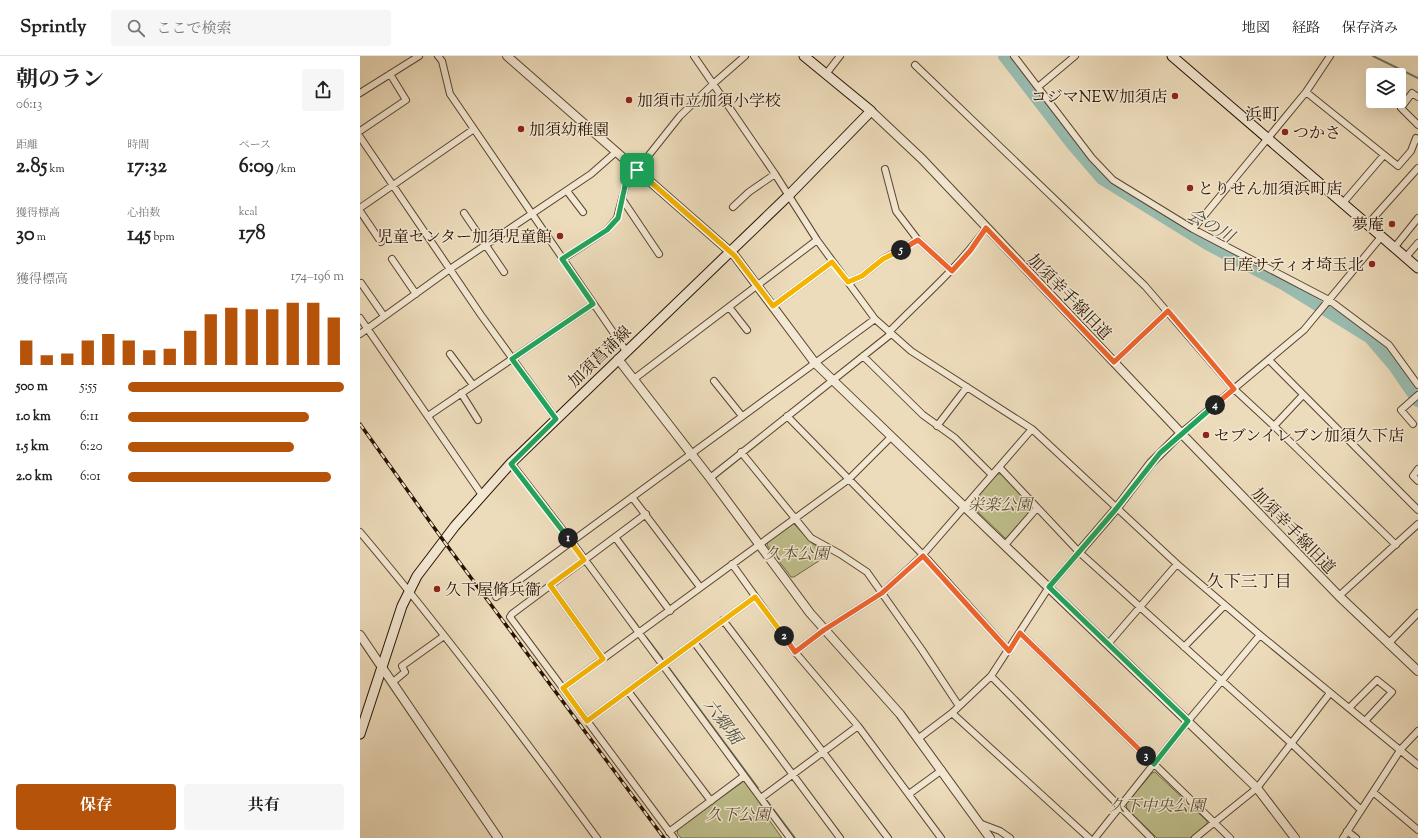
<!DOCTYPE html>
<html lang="ja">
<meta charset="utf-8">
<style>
body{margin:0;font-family:"Sorts Mill Goudy","Noto Serif JP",serif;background:#f6f6f6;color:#222;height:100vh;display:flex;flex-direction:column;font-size:15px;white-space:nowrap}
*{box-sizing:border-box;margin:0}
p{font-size:13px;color:#767676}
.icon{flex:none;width:22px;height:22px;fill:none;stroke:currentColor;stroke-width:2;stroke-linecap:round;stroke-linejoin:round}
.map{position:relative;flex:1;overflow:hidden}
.panel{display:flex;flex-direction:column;background:#fff;width:360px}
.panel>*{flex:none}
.controls{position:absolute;left:1006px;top:12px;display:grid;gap:8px}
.controls a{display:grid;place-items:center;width:40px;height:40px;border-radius:4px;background:#fff;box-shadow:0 4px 16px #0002;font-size:20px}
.pin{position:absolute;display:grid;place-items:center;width:34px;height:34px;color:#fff;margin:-17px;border-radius:8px;box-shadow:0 2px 6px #0006}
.km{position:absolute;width:20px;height:20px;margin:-10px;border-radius:50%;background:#222;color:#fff;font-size:11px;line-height:20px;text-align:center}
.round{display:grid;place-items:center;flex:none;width:42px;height:42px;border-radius:4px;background:#f6f6f6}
.headline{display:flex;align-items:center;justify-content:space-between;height:68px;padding:0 16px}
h1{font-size:22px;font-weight:700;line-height:30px}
.stats{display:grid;grid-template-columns:repeat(3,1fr);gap:6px;height:68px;padding:4px 16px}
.stats div{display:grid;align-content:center}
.stats b{font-size:20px;font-weight:700}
.stats small{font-size:11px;font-weight:400}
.stats p{font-size:11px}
.chart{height:112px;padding:8px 16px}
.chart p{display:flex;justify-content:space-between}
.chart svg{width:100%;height:72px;margin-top:4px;stroke:#b45309;stroke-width:6}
.cta{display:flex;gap:8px;margin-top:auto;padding:8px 16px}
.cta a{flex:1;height:46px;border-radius:4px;background:#b45309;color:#fff;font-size:16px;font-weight:700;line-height:46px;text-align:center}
.cta a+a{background:#f6f6f6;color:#222}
ul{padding:0 16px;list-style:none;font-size:13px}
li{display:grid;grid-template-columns:64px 48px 1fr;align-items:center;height:30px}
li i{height:10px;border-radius:5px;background:#b45309}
header{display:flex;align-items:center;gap:24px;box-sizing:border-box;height:56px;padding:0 20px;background:#fff;border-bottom:1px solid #e0e0e0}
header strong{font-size:19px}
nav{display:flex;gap:22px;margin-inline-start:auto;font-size:14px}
.search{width:280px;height:36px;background:#f6f6f6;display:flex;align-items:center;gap:10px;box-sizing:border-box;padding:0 14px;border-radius:4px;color:#767676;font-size:15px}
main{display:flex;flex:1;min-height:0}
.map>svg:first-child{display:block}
.green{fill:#bebf8c;stroke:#746846}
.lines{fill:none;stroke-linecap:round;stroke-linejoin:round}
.stream{stroke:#6c786a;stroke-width:2}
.river{stroke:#99bcb0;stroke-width:12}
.minor-casing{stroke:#5a442f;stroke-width:8}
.tertiary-casing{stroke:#5a442f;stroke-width:10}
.secondary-casing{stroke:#291200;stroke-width:11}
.minor{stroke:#f3e8d3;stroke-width:6}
.tertiary{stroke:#f3e8d3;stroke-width:8}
.secondary{stroke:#f3e8d3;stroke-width:9}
.rail-casing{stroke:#291200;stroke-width:3.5}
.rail{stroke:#f3e8d3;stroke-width:2;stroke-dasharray:6;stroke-linecap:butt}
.split-1-casing{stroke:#fff;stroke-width:8}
.split-2-casing{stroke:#fff;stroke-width:8}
.split-3-casing{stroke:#fff;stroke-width:8}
.split-4-casing{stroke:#fff;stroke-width:8}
.split-5-casing{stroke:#fff;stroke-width:8}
.split-6-casing{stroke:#fff;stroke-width:8}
.split-1{stroke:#22a559;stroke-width:5}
.split-2{stroke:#f5b400;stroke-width:5}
.split-3{stroke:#f0652b;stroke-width:5}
.split-4{stroke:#22a559;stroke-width:5}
.split-5{stroke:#f0652b;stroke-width:5}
.split-6{stroke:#f5b400;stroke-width:5}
.poi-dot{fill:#8f2418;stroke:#f3e8d3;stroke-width:1.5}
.labels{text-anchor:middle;stroke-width:3;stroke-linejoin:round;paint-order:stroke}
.poi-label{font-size:16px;fill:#291200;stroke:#f3e8d3;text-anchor:start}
.street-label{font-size:16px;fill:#291200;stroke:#f3e8d3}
.park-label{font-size:16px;font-style:italic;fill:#5d4f31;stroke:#f3e8d3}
.neighbourhood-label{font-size:17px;fill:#291200;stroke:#f3e8d3}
.water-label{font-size:17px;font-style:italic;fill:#504e3e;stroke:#f3e8d3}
</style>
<header>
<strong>Sprintly</strong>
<div class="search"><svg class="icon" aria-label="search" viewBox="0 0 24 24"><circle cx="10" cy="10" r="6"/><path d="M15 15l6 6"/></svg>ここで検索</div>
<nav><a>地図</a><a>経路</a><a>保存済み</a></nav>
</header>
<main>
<section class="panel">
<div class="headline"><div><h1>朝のラン</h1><p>06:13</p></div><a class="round"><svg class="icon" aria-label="share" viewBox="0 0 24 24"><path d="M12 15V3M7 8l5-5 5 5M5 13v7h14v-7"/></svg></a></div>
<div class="stats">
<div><p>距離</p><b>2.85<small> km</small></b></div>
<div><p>時間</p><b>17:32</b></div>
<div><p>ペース</p><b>6:09<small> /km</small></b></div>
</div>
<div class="stats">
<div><p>獲得標高</p><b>30<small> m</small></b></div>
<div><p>心拍数</p><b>145<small> bpm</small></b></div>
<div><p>kcal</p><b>178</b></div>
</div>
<div class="chart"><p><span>獲得標高</span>174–196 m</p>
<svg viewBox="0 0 160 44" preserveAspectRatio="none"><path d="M5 44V29M15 44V38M25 44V37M35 44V29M45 44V25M55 44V29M65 44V35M75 44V34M85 44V23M95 44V13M105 44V9M115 44V10M125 44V10M135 44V6M145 44V6M155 44V15"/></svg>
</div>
<ul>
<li><b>500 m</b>5:55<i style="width:100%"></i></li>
<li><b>1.0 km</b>6:11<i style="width:84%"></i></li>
<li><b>1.5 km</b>6:20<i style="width:77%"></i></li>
<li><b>2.0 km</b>6:01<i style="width:94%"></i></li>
</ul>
<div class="cta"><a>保存</a><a>共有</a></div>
</section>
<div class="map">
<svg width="1058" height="782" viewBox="0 0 1058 782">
<rect width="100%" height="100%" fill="#eddcbb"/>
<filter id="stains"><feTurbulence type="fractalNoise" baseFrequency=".005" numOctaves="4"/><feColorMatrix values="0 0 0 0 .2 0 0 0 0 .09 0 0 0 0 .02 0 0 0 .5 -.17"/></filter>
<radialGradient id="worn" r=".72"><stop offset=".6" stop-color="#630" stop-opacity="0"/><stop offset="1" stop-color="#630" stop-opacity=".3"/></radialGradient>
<path class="green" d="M637 418H641L672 451V454L649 482H645L613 451 612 447Z
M433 467 453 488 468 496V499L434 521H431L407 489 408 486Z
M795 716 847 765V768L830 782H797L767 753 766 748 792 717Z
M384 725 409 759 407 761 422 782H321L317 777 318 773Z"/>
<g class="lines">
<path class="stream" d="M1013 0 1058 22
M181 441 189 451
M264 552 278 570
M286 581 302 602
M309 612 398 732
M407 745 435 782"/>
<path class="river" d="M644 0 711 87 742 123 847 188 923 228 1010 282 1034 310 1058 345"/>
<g class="minor-casing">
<path id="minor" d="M78 0 82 5 90 38 266 295
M334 0 415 118 457 184 515 263 551 295 672 373 817 508 900 579 1058 709
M654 0 732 102 753 124 833 173 969 244 1029 289 1058 329
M555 9 785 230 874 333 914 370 1036 489
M466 18 480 0
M678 31 715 0
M946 36 1038 110 1051 95 1056 82 1058 84
M0 37 59 0
M1058 41 1052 37 1041 52 1058 69
M0 75 46 44 30 18
M0 81 121 259 196 363
M525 113 536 155 558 184 592 215
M207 135 223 156
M262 143 299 198
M982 148 1024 99
M373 151 389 136 415 118
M0 152 114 73
M0 155 21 186
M104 157 144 216
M1007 169 1058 112
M833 173 946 36 970 0
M1034 192 1058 162
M1046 201 1058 187
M32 203 56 238
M203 203 247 174 257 162 265 131 277 114 320 60 353 28 385 0
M488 226 502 220 523 203 558 184
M1 227 24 260
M413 250 472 206
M369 251 387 274
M0 262 122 439
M529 276C562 242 598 212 626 172
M0 278 90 213 231 118 256 96
M90 298 113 329
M503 300 563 359 595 382 632 419
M909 304 1058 454
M754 306 808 255
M274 323 457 184
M354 325 382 360
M101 337 118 364
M68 360 233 248
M427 360 568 504 649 595
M1053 368 1041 354 1058 339
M577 370 607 331
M914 370 943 339
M821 377 944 274 1021 181
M381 396 451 482 480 498 507 516 562 594 599 650
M151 407 212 486 430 782
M639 411 719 496 931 687 1000 753
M1058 413 1053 420 1058 425
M350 422 531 278
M272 441 340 531
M286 458 152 558 150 561 314 782
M0 476C83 574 161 678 237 782
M255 481 310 555
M645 489 677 452
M372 508 435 596 498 670 581 782
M190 529 243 603
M979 540 1058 468
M136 541 515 263
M363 564 528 782
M660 577 870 782
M334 586 480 782
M748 588 817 508
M1028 588 1058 557
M824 591 865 549
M435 596 464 574 522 537 560 502 672 373
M631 620 791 782
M33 626 45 616 42 610 84 580
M203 632 489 423 531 381
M268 635 351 745
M989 652 1017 624 1032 636 1005 665
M592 657 729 782
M227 665 395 541
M559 682 592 657 631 620 689 531 719 496
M1013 736 1058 774
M549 738 582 714
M401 742 498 670
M619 767 640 775 650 782
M987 775 996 782
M309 776 384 720
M735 782 828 665 900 579
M835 782 897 732 970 637
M983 782 1041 693 1058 675"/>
</g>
<g class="tertiary-casing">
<path id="tertiary" d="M147 0 375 200 455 307 897 732 935 782
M511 55 562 103 821 377 979 540 1058 615
M258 303 350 422 450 557 540 658 630 782
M719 496 756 453 791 407 821 377
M0 579 138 782"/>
</g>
<g class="secondary-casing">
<path id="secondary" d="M812 0 1058 212
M0 678 42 550 57 520 95 470 151 407 428 140 511 55 444 0"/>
</g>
<use href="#minor" class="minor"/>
<use href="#tertiary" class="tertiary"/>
<use href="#secondary" class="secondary"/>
<g class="rail-casing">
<path id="rail" d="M0 368 83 484 304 782"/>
</g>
<use href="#rail" class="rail"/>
</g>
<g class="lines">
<g class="split-1-casing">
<path id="split-1" d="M208 482 151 408 196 363 152 303 233 248 202 203 247 174 258 162 265 130 277 114"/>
</g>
<g class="split-2-casing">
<path id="split-2" d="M208 482 224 504 190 529 243 603 203 632 227 665 395 541 424 580"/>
</g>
<g class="split-3-casing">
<path id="split-3" d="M424 580 435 596 464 574 522 537 563 500 649 595 660 577 786 700"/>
</g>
<g class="split-4-casing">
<path id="split-4" d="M786 700 794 708 828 665 689 531 756 453 800 397 855 349"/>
</g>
<g class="split-5-casing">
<path id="split-5" d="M541 194 558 184 592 215 610 195 626 172 754 306 808 255 874 333 855 349"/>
</g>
<g class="split-6-casing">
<path id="split-6" d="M277 114 375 200 413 250 472 206 488 226 502 220 523 203 541 194"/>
</g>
<use href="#split-1" class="split-1"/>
<use href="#split-2" class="split-2"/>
<use href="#split-3" class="split-3"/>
<use href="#split-4" class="split-4"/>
<use href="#split-5" class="split-5"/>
<use href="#split-6" class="split-6"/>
</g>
<g class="poi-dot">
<circle cx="815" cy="40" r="4"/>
<circle cx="269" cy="44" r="4"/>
<circle cx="161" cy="73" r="4"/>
<circle cx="925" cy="76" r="4"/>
<circle cx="830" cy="132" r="4"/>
<circle cx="1032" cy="168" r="4"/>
<circle cx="200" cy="180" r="4"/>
<circle cx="1012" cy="208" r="4"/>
<circle cx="846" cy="379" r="4"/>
<circle cx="77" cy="533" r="4"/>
</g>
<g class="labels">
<g class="poi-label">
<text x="807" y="46" text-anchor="end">コジマNEW加須店</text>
<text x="277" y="50">加須市立加須小学校</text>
<text x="169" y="79">加須幼稚園</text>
<text x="933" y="82">つかさ</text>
<text x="838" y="138">とりせん加須浜町店</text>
<text x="1024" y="174" text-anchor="end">夢庵</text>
<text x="192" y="186" text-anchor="end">児童センター加須児童館</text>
<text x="1004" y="214" text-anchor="end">日産サティオ埼玉北</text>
<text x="854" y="385">セブンイレブン加須久下店</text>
<text x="85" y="539">久下屋脩兵衞</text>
</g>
<g class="street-label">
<text transform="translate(710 240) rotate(46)" y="6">加須幸手線旧道</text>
<text transform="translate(239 300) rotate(-44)" y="6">加須菖蒲線</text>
<text transform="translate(934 474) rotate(46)" y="6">加須幸手線旧道</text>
</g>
<g class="park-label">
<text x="640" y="454">栄楽公園</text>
<text x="437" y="503">久本公園</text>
<text x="797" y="755">久下中央公園</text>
<text x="378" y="764">久下公園</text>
</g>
<g class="neighbourhood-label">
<text x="902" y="64">浜町</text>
<text x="889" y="531">久下三丁目</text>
</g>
<g class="water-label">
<text transform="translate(851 169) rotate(30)" y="6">会の川</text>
<text transform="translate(363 665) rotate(53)" y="6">六郷堀</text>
</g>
</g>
<rect width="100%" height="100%" filter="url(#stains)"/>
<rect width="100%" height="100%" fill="url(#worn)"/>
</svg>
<div class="controls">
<a><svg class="icon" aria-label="layers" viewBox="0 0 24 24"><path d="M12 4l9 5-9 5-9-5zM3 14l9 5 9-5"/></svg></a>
</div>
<div class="pin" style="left:277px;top:114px;background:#1e9e55"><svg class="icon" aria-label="arrive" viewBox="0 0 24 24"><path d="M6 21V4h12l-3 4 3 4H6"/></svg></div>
<b class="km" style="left:208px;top:482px">1</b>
<b class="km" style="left:424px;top:580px">2</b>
<b class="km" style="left:786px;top:700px">3</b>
<b class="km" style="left:855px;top:349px">4</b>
<b class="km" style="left:541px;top:194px">5</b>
</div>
</main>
